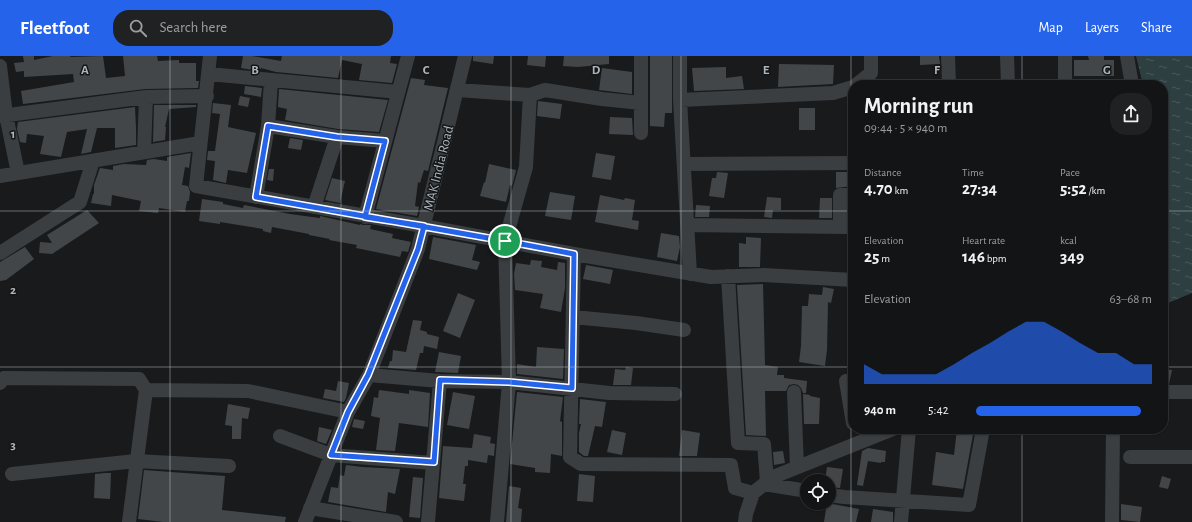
<!DOCTYPE html>
<meta charset="utf-8">
<style>
body{margin:0;font-family:"Alegreya Sans",sans-serif;background:#202122;color:#f1f3f6;height:100vh;display:flex;flex-direction:column;font-size:15px;white-space:nowrap}
*{box-sizing:border-box;margin:0}
p{font-size:13px;color:#9d9ea0}
.icon{flex:none;width:22px;height:22px;fill:none;stroke:currentColor;stroke-width:2;stroke-linecap:round;stroke-linejoin:round}
.map{position:relative;flex:1;overflow:hidden}
.side{position:absolute;left:848px;top:24px;width:320px;height:354px;display:flex;flex-direction:column;background:#131415;border-radius:16px;box-shadow:0 1px 3px #0004,0 0 0 1px #323334}
.side>*{flex:none}
.fabs{position:absolute;left:800px;top:418px;display:grid;gap:8px}
.fabs a{display:grid;place-items:center;width:36px;height:36px;border-radius:50%;background:#131415;box-shadow:0 1px 3px #0004,0 0 0 1px #323334;font-size:20px}
.pin{position:absolute;display:grid;place-items:center;width:34px;height:34px;color:#fff;margin:-17px;border:2px solid #fff;border-radius:50%;box-shadow:0 1px 4px #0007}
.round{display:grid;place-items:center;flex:none;width:42px;height:42px;border-radius:16px;background:#202122}
.head{display:flex;align-items:center;justify-content:space-between;height:68px;padding:0 16px}
h1{font-size:22px;font-weight:700;line-height:30px}
.stats{display:grid;grid-template-columns:repeat(3,1fr);gap:6px;height:68px;padding:4px 16px}
.stats div{display:grid;align-content:center}
.stats b{font-size:17px;font-weight:700}
.stats small{font-size:11px;font-weight:400}
.stats p{font-size:11px}
.chart{height:112px;padding:8px 16px}
.chart p{display:flex;justify-content:space-between}
.chart svg{width:100%;height:72px;margin-top:4px;fill:#2563eb;opacity:.7}
ul{padding:0 16px;list-style:none;font-size:13px}
li{display:grid;grid-template-columns:64px 48px 1fr;align-items:center;height:30px}
li i{height:10px;border-radius:5px;background:#2563eb}
header{display:flex;align-items:center;gap:24px;box-sizing:border-box;height:56px;padding:0 20px;background:#2563eb;color:#fff}
header strong{font-size:19px}
nav{display:flex;gap:22px;margin-inline-start:auto;font-size:14px}
.search{width:280px;height:36px;background:#202122;display:flex;align-items:center;gap:10px;box-sizing:border-box;padding:0 14px;border-radius:16px;color:#9d9ea0;font-size:15px}
.map>svg:first-child{display:block}
.water{fill:url(#water-ripples)}
.building{fill:#434649}
.lines{fill:none;stroke-linecap:round;stroke-linejoin:round}
.minor{stroke:#3a3e41;stroke-width:14}
.route-casing{stroke:#fff;stroke-width:8}
.route{stroke:#2563eb;stroke-width:5}
.grid{fill:none;stroke:#abb6bc;stroke-width:1;stroke-opacity:0.55}
.labels{text-anchor:middle;stroke-width:3;stroke-linejoin:round;paint-order:stroke}
.street-label{font-size:14px;fill:#abb6bc;stroke:#141517}
.grid-label{font-size:13px;text-anchor:middle;font-weight:bold;fill:#abb6bc;stroke:#141517;stroke-width:3;stroke-linejoin:round;paint-order:stroke}
</style>
<header>
<strong>Fleetfoot</strong>
<div class="search"><svg class="icon" aria-label="search" viewBox="0 0 24 24"><circle cx="10" cy="10" r="6"/><path d="M15 15l6 6"/></svg>Search here</div>
<nav><a>Map</a><a>Layers</a><a>Share</a></nav>
</header>
<div class="map">
<svg width="1192" height="466" viewBox="0 0 1192 466">
<defs>
<pattern id="water-ripples" width="26" height="14" patternUnits="userSpaceOnUse"><rect width="26" height="14" fill="#2e3f41"/><path d="M2 4q2-2 4 0t4 0M15 11q2-2 4 0t4 0" fill="none" stroke="#4a585a"/></pattern>
</defs>
<rect width="100%" height="100%" fill="#191a1c"/>
<path class="water" d="M1136 0H1192V237L1163 249V29H1143Z"/>
<path class="building" d="M23 0H34V4L53 0H70L71 1 103 0 106 22 125 20 123 0H157L158 5 179 4V7H196V25H199L198 32 145 33 23 48 21 35 74 26 73 18 24 21V15L16 16 14 7 24 6Z
M243 0H252L281 5 282 0H391L390 7 397 8 392 27 359 24 362 8 342 4 338 22 276 16 261 12V13L254 11 253 14 241 12Z
M473 0H494L493 8 473 5Z
M528 0H546L545 11 527 9Z
M564 0H609V8L578 11 563 10Z
M650 0H672V57H665L664 71 650 70Z
M920 0H939L940 8 920 9Z
M1088 0H1104V4H1114V20H1074V4H1089Z
M779 8 834 9 833 28 778 31Z
M726 11V22L742 20 744 33 694 35 692 12Z
M602 12 632 16V38L599 34Z
M411 22 425 24 424 29 448 32 428 115 424 114 420 127 418 126 415 150 419 151 417 160 376 153Z
M245 30 262 32 261 41 244 38Z
M279 33 388 44 379 76 338 73 285 64 287 53 278 51Z
M240 40 250 42 248 51 238 49Z
M538 45 562 48 560 63 537 60Z
M213 47 231 49 228 71 256 77 247 117 228 114 226 127 213 124 215 105 207 104 208 95H215L220 58 212 57Z
M154 49H196V51L169 53 165 71H166L165 84 153 86Z
M135 51 136 72V89L115 92V72H97L91 96 81 98 87 73 67 76 61 101 40 98 44 80 27 78 26 87 20 86 17 73 18 66Z
M799 52H815V74H799Z
M610 61 632 62 633 79 609 78Z
M290 82 303 84 301 94 288 92Z
M191 97 189 112 185 111 182 129 188 130 190 136 189 145H187L185 156 159 152 158 157 139 155 141 145 112 139 111 150 91 147 93 138H94V129L100 112 113 114V110L124 108 146 109 147 104 154 103 167 105V101Z
M596 97 615 100 611 124 592 121Z
M489 108 516 114 512 130 510 129 506 146 480 140 484 126 485 127Z
M269 113H274L273 125 267 124Z
M717 116 728 117 724 142 709 140 712 122H716Z
M836 116H853V130L836 132Z
M332 122 345 125 340 147 325 144Z
M550 136 575 140 571 164 545 160Z
M600 139 624 144 625 142 635 144 632 164 639 165 638 174 595 166Z
M767 141 781 142V154H773L772 162 764 161Z
M820 142H832V162H819Z
M202 143 223 146V148L243 152 244 149 290 158 312 161 320 162V160L360 169V168L363 169H371L370 173 393 178 392 182 411 186 408 196 402 195 400 201 356 192 357 189 329 184 330 183 309 179V178L272 171 271 177 263 175V173L220 166V168L199 165Z
M696 149 710 150 709 161H695Z
M87 154 99 167 52 198 39 197 40 186 52 187 47 179Z
M661 177 679 180 680 191 677 205 657 201Z
M433 181 476 189 472 204 480 206 477 214 429 203Z
M746 181 761 182 760 211H739V187L746 188Z
M25 191 34 203 6 224 0 225V206Z
M531 204 542 205 541 211 557 214 558 206 565 207V232L561 256 540 252 543 238 515 234 514 218 516 207 530 209Z
M586 209 613 214 610 228 583 223Z
M763 228 765 309 778 311 777 319H784V322L807 325 806 337H803L801 332 798 329 794 328 789 329 786 335H765L766 380 746 379 737 229Z
M823 231 834 233 831 247 828 246 827 294 825 310 799 306 801 290 802 250H808L809 238 822 239Z
M458 237 475 244 460 282 443 275Z
M413 264 422 265 420 274 427 276V278L439 281 437 293 424 290 423 297H420L416 314 388 312 390 305H392L393 294 406 296Z
M537 291 564 293 563 323 517 318V308L536 311Z
M439 296 461 300 458 317 435 316Z
M626 311 633 312 631 329H613L615 313 625 314Z
M1163 313 1172 314 1169 328H1163Z
M338 325 349 327 346 342 344 346 323 342 325 333 336 335Z
M379 334 409 338V334L430 337 428 371 399 367 395 395 376 394 380 362 371 360 374 341 378 342Z
M453 336 475 340 469 373 447 369Z
M517 336 563 341 560 365 562 366V400L551 398 550 417 535 416V412L510 408Z
M803 338 810 339V340L820 342 819 368H804Z
M580 343 606 346 602 371 595 370 588 400H584L579 396V377L581 368H579Z
M228 348 250 352 248 363 242 362 241 383H232V370L225 369Z
M354 363 365 365 363 373 352 371Z
M319 371 332 374 326 388 317 385Z
M957 373H974L963 433 932 429 936 396 954 399Z
M612 374 626 377 622 399 607 396Z
M682 374 700 377 697 400H679Z
M474 378 491 381 490 387 495 388 494 400 488 399 487 407 468 404V410H465L463 428H466L464 445 439 442 443 390 472 392Z
M868 392 886 395 885 406H881V407L868 405 863 430 857 429 862 395Z
M783 395 785 407 774 409 773 396Z
M346 409 362 411 400 413 395 438 388 436 386 456 328 446 331 431 338 432 340 419 344 420Z
M827 411 843 413 840 432 829 431V425H825Z
M144 414 225 420 222 454 286 461 285 466H163L138 463Z
M105 417H111L110 443 94 442 95 418Z
M579 418 595 420 593 446 577 445Z
M1162 420 1171 423 1168 433 1159 431Z
M413 421 423 422 420 462 409 461Z
M509 430 521 432 518 452 522 453 521 466H506Z
M827 447 859 453 856 466H824Z
M1121 448 1142 451 1140 466 1121 464Z
M873 453 893 456V466H871Z"/>
<g class="lines">
<path class="minor" d="M210 0 196 130 423 170 574 198 570 401 581 408 731 409 735 432 753 437
M641 0V77
M680 0V44L690 218
M948 0 949 29
M1007 0 1008 29
M1065 0V29
M1127 0 1132 29
M0 10 6 59 18 117
M209 18 398 36
M856 29 871 17V0
M457 34 530 39 545 34 602 43 641 47
M146 41 207 40
M680 44 833 37 853 31
M0 60 146 41 144 96
M268 70 337 81 385 85
M684 108 853 107
M0 120 200 87
M256 141 268 70 271 25
M314 151 337 81
M365 161 408 0
M687 169 848 171
M840 171V139H853
M0 197 80 146 93 105
M574 198 711 221 764 219 853 224
M728 220 738 387 764 388 767 426
M573 261 636 267 684 274
M369 319 440 325 509 326 609 337 675 338
M846 325 853 367
M0 327 4 322 139 323 146 334
M794 336 797 411
M1163 336H1192
M280 380 331 399 433 407
M1130 401H1192
M12 418 136 405 229 410
M764 428 807 435
M829 439 844 441 969 449 983 373
M310 452 396 466
M129 466 146 334 248 335 348 356
M305 466 348 356 369 319 418 193 465 0
M428 466 440 325
M497 466 509 326 505 185 526 111 530 39
M745 466 746 458 753 437 773 421 893 373
M901 466 909 373
M1112 466 1113 373"/>
</g>
<g class="lines">
<g class="route-casing">
<path id="route" d="M505 185C422 170 339 155 256 141L268 70 337 81 385 85 365 161 424 170 418 193 368 319 348 356 331 399 434 406 440 324 509 326 572 332 574 198 505 185"/>
</g>
<use href="#route" class="route"/>
</g>
<path class="grid" d="M170 0V466M341 0V466M511 0V466M681 0V466M851 0V466M1022 0V29M0 155H853M1163 155H1192M0 311H853M1163 311H1192M1022 373V466"/>
<g class="labels">
<g class="street-label">
<text transform="translate(438 112) rotate(-76)" y="5">MAK India Road</text>
</g>
</g>
<g class="grid-label">
<text x="85" y="18">A</text>
<text x="255" y="18">B</text>
<text x="426" y="18">C</text>
<text x="596" y="18">D</text>
<text x="766" y="18">E</text>
<text x="937" y="18">F</text>
<text x="1107" y="18">G</text>
<text x="13" y="82">1</text>
<text x="13" y="238">2</text>
<text x="13" y="393">3</text>
</g>
</svg>
<div class="fabs">
<a><svg class="icon" aria-label="locate" viewBox="0 0 24 24"><circle cx="12" cy="12" r="6"/><path d="M12 2v4M12 18v4M2 12h4M18 12h4"/></svg></a>
</div>
<div class="pin" style="left:505px;top:185px;background:#1e9e55"><svg class="icon" aria-label="arrive" viewBox="0 0 24 24"><path d="M6 21V4h12l-3 4 3 4H6"/></svg></div>
<section class="side">
<div class="head"><div><h1>Morning run</h1><p>09:44 · 5 × 940 m</p></div><a class="round"><svg class="icon" aria-label="share" viewBox="0 0 24 24"><path d="M12 15V3M7 8l5-5 5 5M5 13v7h14v-7"/></svg></a></div>
<div class="stats">
<div><p>Distance</p><b>4.70<small> km</small></b></div>
<div><p>Time</p><b>27:34</b></div>
<div><p>Pace</p><b>5:52<small> /km</small></b></div>
</div>
<div class="stats">
<div><p>Elevation</p><b>25<small> m</small></b></div>
<div><p>Heart rate</p><b>146<small> bpm</small></b></div>
<div><p>kcal</p><b>349</b></div>
</div>
<div class="chart"><p><span>Elevation</span>63–68 m</p>
<svg viewBox="0 0 160 44" preserveAspectRatio="none"><path d="M0 44V32L10 38L20 38L30 38L40 38L50 32L60 25L70 19L80 12L90 6L100 6L110 12L120 19L130 25L140 25L150 32L160 32V44z"/></svg>
</div>
<ul>
<li><b>940 m</b>5:42<i style="width:94%"></i></li>
</ul>
</section>
</div>
